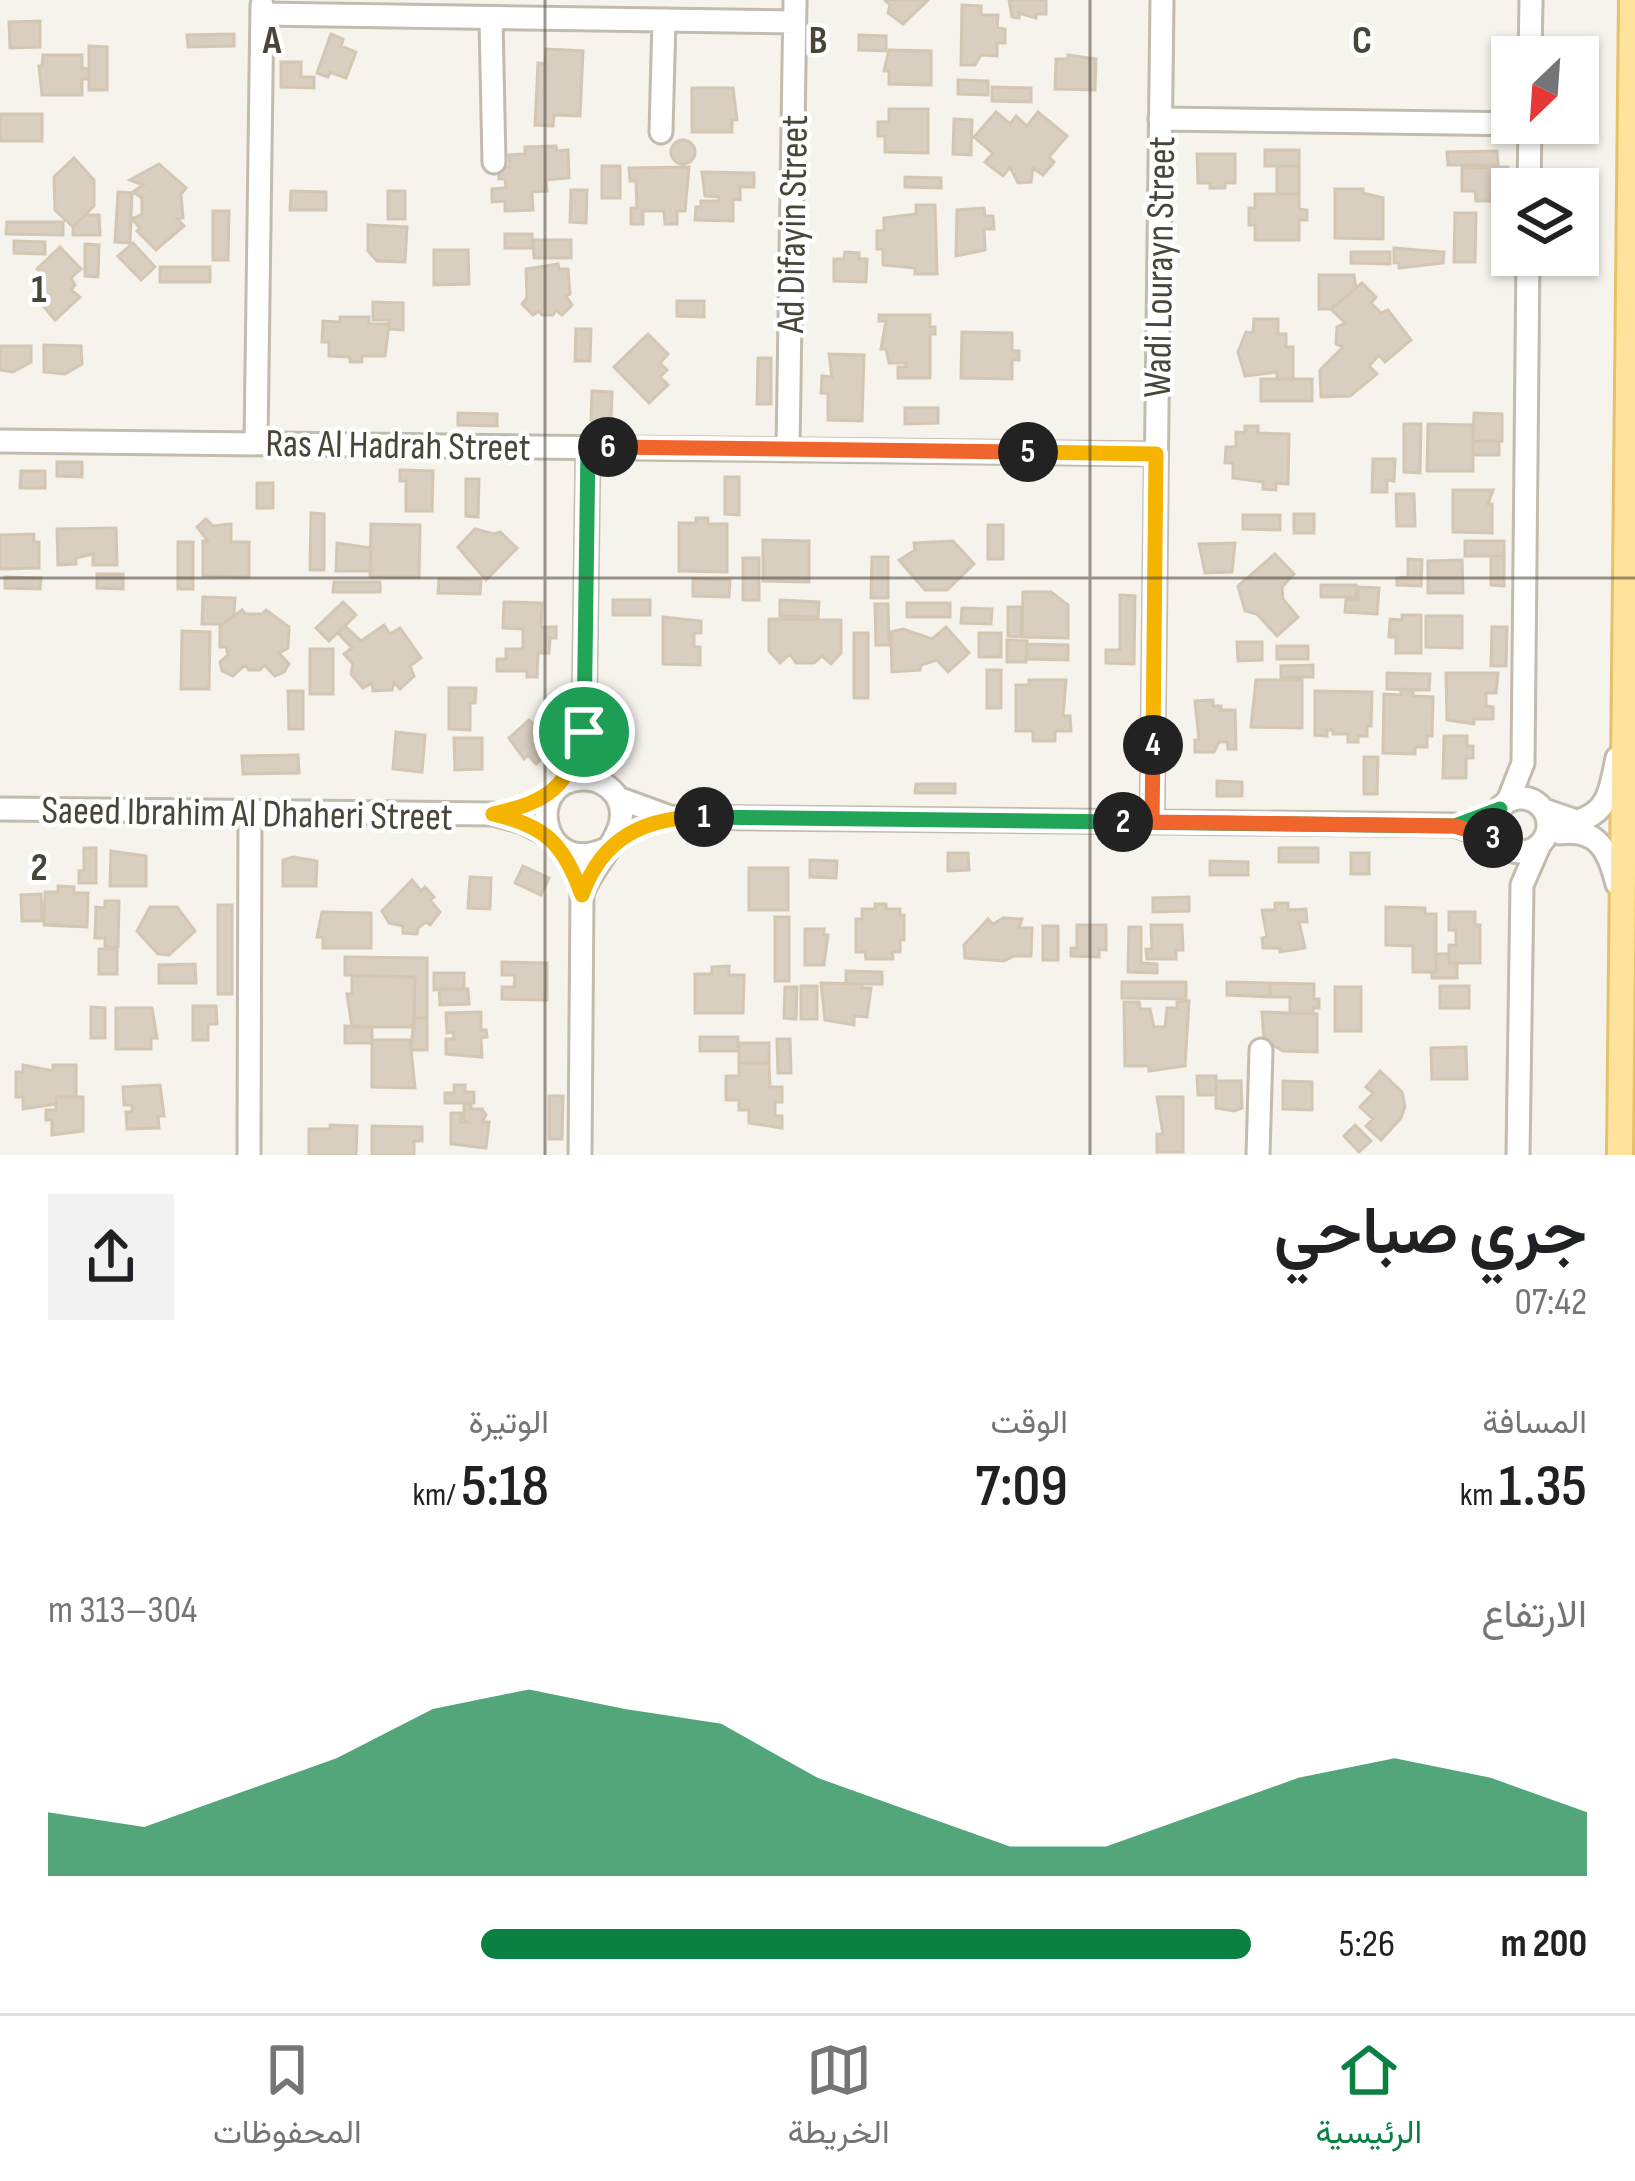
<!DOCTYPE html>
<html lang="ar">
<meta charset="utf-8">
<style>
body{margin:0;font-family:"Sofia Sans Condensed",Vazirmatn,sans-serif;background:#f2f2f2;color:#202124;direction:rtl;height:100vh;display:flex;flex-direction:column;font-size:45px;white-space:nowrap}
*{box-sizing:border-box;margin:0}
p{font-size:39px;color:#757577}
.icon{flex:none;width:66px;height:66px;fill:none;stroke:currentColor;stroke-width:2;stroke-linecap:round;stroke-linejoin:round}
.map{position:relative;height:1155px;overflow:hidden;direction:ltr}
.details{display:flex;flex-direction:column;background:#fff;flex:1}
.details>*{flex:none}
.needle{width:78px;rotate:205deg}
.fabs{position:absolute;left:1491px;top:36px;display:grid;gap:24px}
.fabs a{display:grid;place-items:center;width:108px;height:108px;border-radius:0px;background:#fff;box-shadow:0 3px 9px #0004;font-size:60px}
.pin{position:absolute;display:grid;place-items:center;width:102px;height:102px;color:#fff;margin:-51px;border:6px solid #fff;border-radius:50%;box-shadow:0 3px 12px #0007}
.km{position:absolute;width:60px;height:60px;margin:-30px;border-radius:50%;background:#222;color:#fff;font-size:33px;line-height:60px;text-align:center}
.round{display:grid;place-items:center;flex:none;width:126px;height:126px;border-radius:0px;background:#f2f2f2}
.overview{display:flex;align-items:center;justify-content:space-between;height:204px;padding:0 48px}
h1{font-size:66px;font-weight:600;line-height:90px}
.metrics{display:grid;grid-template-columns:repeat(3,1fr);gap:18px;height:204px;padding:12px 48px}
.metrics div{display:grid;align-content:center}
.metrics b{font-size:60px;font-weight:600}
.metrics small{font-size:33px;font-weight:400}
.metrics p{font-size:33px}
.chart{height:336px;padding:24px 48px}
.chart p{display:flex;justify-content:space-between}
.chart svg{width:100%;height:216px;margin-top:12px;fill:#0b8043;opacity:.7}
ul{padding:0 48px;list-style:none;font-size:39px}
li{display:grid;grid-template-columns:192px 144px 1fr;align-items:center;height:90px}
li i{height:30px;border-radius:15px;background:#0b8043}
.menu{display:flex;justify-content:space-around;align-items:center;height:168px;border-top:3px solid #e0e0e0;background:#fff;font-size:33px;color:#757577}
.menu a{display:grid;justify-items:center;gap:6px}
.menu .active{color:#0b8043}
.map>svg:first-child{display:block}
.building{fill:#d8cfc1;stroke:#d3c7b4;stroke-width:3}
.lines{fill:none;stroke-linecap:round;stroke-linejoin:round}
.minor-casing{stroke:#c2bbae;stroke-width:27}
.major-casing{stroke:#e6c16a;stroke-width:30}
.minor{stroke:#fff;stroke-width:21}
.major{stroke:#ffe39c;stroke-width:24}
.split-1-casing{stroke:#fff;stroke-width:24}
.split-2-casing{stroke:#fff;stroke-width:24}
.split-3-casing{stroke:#fff;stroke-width:24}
.split-4-casing{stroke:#fff;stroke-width:24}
.split-5-casing{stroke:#fff;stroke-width:24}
.split-6-casing{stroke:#fff;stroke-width:24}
.split-7-casing{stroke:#fff;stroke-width:24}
.split-1{stroke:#f5b400;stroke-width:15}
.split-2{stroke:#22a559;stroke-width:15}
.split-3{stroke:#22a559;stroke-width:15}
.split-4{stroke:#f0652b;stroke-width:15}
.split-5{stroke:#f5b400;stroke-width:15}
.split-6{stroke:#f0652b;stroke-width:15}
.split-7{stroke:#22a559;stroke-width:15}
.grid{fill:none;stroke:#4b4439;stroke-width:3;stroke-opacity:0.55}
.labels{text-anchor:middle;stroke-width:9;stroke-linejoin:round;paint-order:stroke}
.street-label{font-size:39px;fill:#4b4439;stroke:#fff}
.grid-label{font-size:39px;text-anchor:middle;font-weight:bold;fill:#4b4439;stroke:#fff;stroke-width:9;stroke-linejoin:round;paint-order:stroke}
</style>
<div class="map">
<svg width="1635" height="1155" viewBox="0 0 1635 1155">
<rect width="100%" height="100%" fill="#f6f3ec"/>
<path class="building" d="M885 0H928L903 24 888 13 890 5Z
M1009 0H1046V14H1036V18L1019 13V18L1012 17Z
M962 5 981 6V15H998L997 28 1005 29V43H997V56L981 55 975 65H961Z
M40 21V47L10 48 9 22Z
M234 34V46L188 47 187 35Z
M331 34 343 39 341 46 356 52 346 78 330 72 328 77 317 73Z
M859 35 886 36V51L859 50Z
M89 46 107 47V90H89Z
M546 49 583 51 580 116 554 115 553 126 535 125 538 63 545 64Z
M889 50 931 51V85L889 84V71H884Z
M43 55H82V69L89 68V79H82V95H42L39 66H42Z
M1068 55 1096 59 1095 90 1055 89 1056 59H1068Z
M281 62H301V77H314V88L281 87Z
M958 80 988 81V95L958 94Z
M992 87 1031 88V102L992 101Z
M692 88H733L737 120H732V132H692Z
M889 109H928V153L885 152V136H878V122H889Z
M996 112 1010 124 1016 116 1027 126 1038 112 1067 136 1049 157 1054 162 1043 175 1033 168 1031 182 1018 183 1010 167 1003 176 985 162 993 153 974 137Z
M0 114H42V141H0Z
M954 119 972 120 971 155 953 154Z
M671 152a12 12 0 1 1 24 0a12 12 0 1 1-24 0Z
M556 146 557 151 568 150 569 178 546 180 547 191 532 192 533 210 505 211V201L492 202V189L506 188 505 179H499L498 167H510L509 155 525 154V147Z
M1265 150H1299V166H1265Z
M1497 151 1498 165H1448L1447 152Z
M1197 154H1235V183H1225V188H1210V183H1198Z
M74 158 94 180V206L73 227 55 210 54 177Z
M159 164 186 188 181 194 183 218 177 219 184 226 156 250 137 231 140 228 132 219 142 214V198L133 192 143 185 130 180Z
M602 166H620V198H602Z
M1277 166H1299V194H1277Z
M689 167 685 211H677V224H665L664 211H643V224H631V208H637L636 181H630L629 168Z
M1508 167V201H1476L1475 191H1462V168Z
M702 172 754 173V187H740V200L733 199V221L695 220 696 207H701V201H719V197L705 196Z
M905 177 941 178V188L905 187Z
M1335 189H1363V193L1383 198V239L1335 238Z
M571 190H587L586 223 570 222Z
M291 191 326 192V210H290Z
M388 191H405V219H388Z
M118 192 132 193 130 243 115 242Z
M1255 194H1299V209L1307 210V220H1299V240H1255V225H1249V208H1255Z
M916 205H935L937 274H915V268L883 265V249H877V231H884V218L916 214Z
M984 208 985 216H993L994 229H984L985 250 956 256 957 210Z
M213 211H229L228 260H213Z
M1455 213H1476L1475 262H1454Z
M85 215H99L100 235H73V227Z
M7 222H63V235L6 234Z
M368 225 407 227 405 262 377 261 368 251Z
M505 234H532V248H505Z
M533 240H571V258H534Z
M14 241 45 242V254L14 253Z
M133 243 155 267 141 280 118 256Z
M85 244 99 245 98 277 85 276Z
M60 247 81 269 71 278 75 285 71 290 80 297 55 320 36 297 44 289 39 283 44 275 37 269Z
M1394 248 1444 252 1443 263 1399 268V263H1394Z
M434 250H468L469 284 434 285Z
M845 252 859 253V259H867L866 282 834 281V259H844Z
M1351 252H1390V264L1351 263Z
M558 264 559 269H568L570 294 566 296 572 305 562 315 556 310 553 315H542L539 311 533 315 522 304 527 298 526 269Z
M160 267H210V282H160Z
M1319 275H1354L1356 288 1331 309H1319Z
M1362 283 1376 297 1371 303 1381 313 1388 310 1411 340 1385 362 1379 355 1369 366 1377 374 1350 396 1321 397 1320 370 1343 347 1336 344 1337 327 1345 323 1331 309Z
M677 301H704V317L677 316Z
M373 302 403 303V330L389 329V320H373Z
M879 315H930V327H935V334H930V378H898V367H906V363H889L886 349H881L886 321H879Z
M340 317H369V324H389L385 356H362V362H350V357L329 356V342H322L323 321 340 322Z
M1254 319H1278V334H1286V347H1293V379H1277V372L1245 376 1238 352 1246 332 1253 333Z
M576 329H591L590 361H575Z
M962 332 1012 333V351H1019V360H1012V379L961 378Z
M648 334 668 354 660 363 667 370 660 377 668 385 649 403 614 367Z
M44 345 81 346 82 364 65 374 44 372Z
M0 346H31V362L13 372 0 370Z
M829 354 864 355 862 421 828 420V393H821L822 376 832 377Z
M758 358H771V404H757Z
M1261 379H1312V401H1261Z
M592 391 612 392 611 421 591 420Z
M905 408H938V423L905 424Z
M458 413 497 414V426L458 425Z
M1474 413 1502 414V441H1473Z
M1404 424H1421L1420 473 1404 472Z
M1428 424 1473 425V471H1427Z
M1245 426H1258V433L1289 434 1288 484 1276 483V490L1263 489V482L1233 478V463H1225L1226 447H1236V432L1245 433Z
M1473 441H1499V455H1473Z
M1373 459H1395L1394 481 1387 480V492H1372Z
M57 462H82V477L57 476Z
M400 470 433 471 432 511H406V481H400Z
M21 471H45V488H20Z
M725 477H739V515L725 514Z
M466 479H479L478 517 466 516Z
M257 483H273V508H257Z
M1453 490H1493L1488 504H1492V533L1453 532Z
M1396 494H1414L1415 526H1397Z
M311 513 324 514V570H310Z
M1294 514H1314V533H1294Z
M1243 515H1280V530L1243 529Z
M696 518H708V524H727V572L679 571V523H696Z
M206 519 213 526 231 524V542H249V577L203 576V541H208L197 527Z
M371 524 420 525 419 577H370Z
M988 525H1003V559H988Z
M116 528 117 565H93V554L76 558V564L58 565 57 529Z
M475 529 494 534 500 532 517 548 486 580 458 547Z
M34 534V542H39V568L0 569V535Z
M763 540 809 541V582L763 581Z
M953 541 974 564 947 590H925L899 560 915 550 914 543Z
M1465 541H1504V556H1465Z
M178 542H193V589H178Z
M337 543 371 548 370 571H336Z
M1235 543 1232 572 1205 573 1199 544Z
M1275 554 1294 574 1282 587 1283 599 1298 617 1277 636 1257 614 1245 611 1238 586Z
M1491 556H1504V586L1491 585Z
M872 557H888V598H871Z
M743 558H759V600H743Z
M1408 559 1422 560 1421 586 1397 585V578L1408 577Z
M1462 560 1463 593H1428V561Z
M97 574H123V589L97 588Z
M5 577 41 578 40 589 5 588Z
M439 579 481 580 480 594 438 593Z
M693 579 730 580 729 597 693 596Z
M334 582H380V592H333Z
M1321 585H1356V597H1321Z
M1358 587 1379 588 1377 614 1345 612 1346 600H1358Z
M1023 592H1051L1068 605V638L1022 637Z
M1120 595 1135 596 1134 664 1106 663V650H1120Z
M203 597 235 598 234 615 223 624H202Z
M613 600H650V615H613Z
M780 600 819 602 818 617 780 616Z
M343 602 356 615 329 641 316 628Z
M504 602 542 603 541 627H556V638H550L549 653H538L537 677H527V671H497V659H506V649H523V629L503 628Z
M907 603H950V617H907Z
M875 604H888L889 645H876Z
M1008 607H1022L1021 637 1008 636Z
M962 608 992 609 991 624 961 623Z
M242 610 246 614H262L266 610 289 627 288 648 279 653 289 664 284 672 275 676 264 665 260 670H249L245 665 233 676 222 671 220 662 228 655 226 647H220V626Z
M1402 615H1421V653H1396V637H1389L1390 619 1402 620Z
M1426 616H1462V648L1426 647Z
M663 617 701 621V633H694V647H700V665L663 664Z
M769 619 841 620V653L831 664 822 656 814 663H796L790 654 780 663 769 651Z
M384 625 390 634 400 628 421 658 410 666 414 676 400 689 394 682 392 690 373 691 372 683 363 688 351 674 353 664 344 654 352 648 338 633 345 626 361 641Z
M946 627 969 653 948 672 937 660 921 665 920 670 892 672 891 632 903 629 932 639Z
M1492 627H1507L1506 666H1491Z
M182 631 210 632 209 689H181Z
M854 633H868V698H854Z
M979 633H1001V657H979Z
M1007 640 1027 641 1026 662H1007Z
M1237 642H1262V660L1238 661Z
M1027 644 1068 645V660L1027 659Z
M1277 646H1308V659H1277Z
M310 649H333V694H310Z
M1313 665V677H1281V666Z
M987 670H1001V708H987Z
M1387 673 1430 674 1429 690 1387 689Z
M1446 673H1498L1496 693H1486V706L1493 707V719H1474V724L1447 720Z
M1029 680H1066L1063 716H1070L1071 731H1055V741H1033V731H1016V685H1029Z
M1256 680H1302V728L1251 727Z
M449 688H476L475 703H470V730L449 729Z
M1401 689 1413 690V696L1433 697 1432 736H1427V747H1415V754L1383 753 1384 694 1401 695Z
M288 691H303V729H289Z
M1315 691 1372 692 1371 726H1367V736H1358V742H1348V734H1333V730H1327V736L1315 735Z
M1213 700V706H1221V710H1235L1236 749H1228L1227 742H1219L1214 752H1195V740H1199L1195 701Z
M529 720 538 729 542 725 555 739 548 745 551 749 536 764 528 755 524 759 509 738Z
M396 732 425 735 422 772 393 769Z
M1444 736H1467V746H1473V758H1466V778H1443Z
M454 738H482V769L455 770Z
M298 755 299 773 243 774 242 756Z
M1364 757H1378L1377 794H1364Z
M1217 781 1242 782V796H1217Z
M916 784H955V793H915Z
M84 848H96V883H79V871H84Z
M1279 848H1318V862H1279Z
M111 851 146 856V886H110Z
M948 853H968L969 870 948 871Z
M1351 853H1369V874H1351Z
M293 857 317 861 316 886H283V860Z
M810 860 837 861 836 878 810 877Z
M1210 861 1248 862V875H1210Z
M523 866 549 878 541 895 515 883Z
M749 868H788V910H749Z
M470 877 491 878 490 909 468 908Z
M412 880 421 891 425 887 434 897 430 900 440 912 430 925 426 922 418 928 417 934 403 933V926L389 923 382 911Z
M58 886 74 887V893H88L87 927 44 925 45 892H58Z
M41 894 42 921H22L21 895Z
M1189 897V911L1153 912V898Z
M105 901H119L118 947H105V938H95L96 907 105 908Z
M1275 903H1288V910L1306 909 1307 922H1299L1305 948 1280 952V948H1263L1262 938 1267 937 1262 910H1275Z
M875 904H886V909H900V915H904V940H900V952H892L893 959H866L865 952H856V919H862V909H875Z
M218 905H232V994H218Z
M150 907H177L195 931 169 955 158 954 137 931Z
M1386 907 1425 908V914H1436V972H1413V946L1386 945Z
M322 912 371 913V948H323V937H317Z
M1449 912H1475V925H1480V963H1449V945H1456V930H1449Z
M775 917H789V981H775Z
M1003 918 1022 919 1019 928H1032L1031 956H1014L1004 961 965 958 964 945 988 919 993 924Z
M1077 925H1106V950L1099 949V957L1071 956V948H1077Z
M1151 925H1182L1183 950H1176V959H1147L1146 949H1152Z
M1043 926H1058V960H1043Z
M1129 927H1141V963L1157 964V973L1128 972Z
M805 929H824V935H828L824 965H805Z
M99 949H117V974H99Z
M1436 954H1449V963H1457V978H1432V972H1436Z
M345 957 427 958V1018H414L415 977 345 975Z
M502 962 547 963V1000L502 999V987H514L515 975H502Z
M195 964 196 983H159V965Z
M729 966V975H744L743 1013H695V974H712V967Z
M846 971 882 972V984H846Z
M434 973H464V989L434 990Z
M352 976 415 977 414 1027H352L347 994H352Z
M1122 982H1186V999L1122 998Z
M1227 982 1270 983V997L1227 995Z
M821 983 862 984V988H871L867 1017 854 1016V1025L825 1020Z
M1270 983 1314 984V999H1319V1008H1313V1014L1290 1013V997H1270Z
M801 986H817V1019H801Z
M1440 986H1469V1008H1440Z
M785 987H797L796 1019 784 1018Z
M1335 987H1361V1031H1335Z
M439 989H468L469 1004 440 1005Z
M1177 1001H1189L1185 1066 1149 1071V1066H1125L1124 1002H1139L1140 1009H1150L1154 1027H1165L1167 1008H1177Z
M193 1006H216L217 1024H208V1040H193Z
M91 1007 105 1008V1038H91Z
M116 1008H152L157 1038H151V1049H116Z
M481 1012V1030H486L487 1037 481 1038 482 1057 446 1054V1039H454L453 1032 447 1033 446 1013Z
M1262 1012 1317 1014V1052L1283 1051 1264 1040Z
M414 1018H427V1050H411Z
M345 1026 372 1027V1043H345Z
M700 1037H738V1051H700Z
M777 1039H790L791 1073H778Z
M372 1040H410L415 1088 372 1087Z
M739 1043H769V1063H739Z
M1466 1047 1467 1079H1432L1431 1048Z
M739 1063H769L770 1087H782V1102H775V1116H782V1128L749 1123V1110H739V1100H726V1076H739Z
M23 1065 53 1071V1065H76V1097H56V1104L23 1109V1097H16V1072H23Z
M1380 1071 1402 1092 1405 1106 1401 1118 1381 1140 1366 1126 1373 1119 1360 1107 1373 1093 1366 1087Z
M1197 1076H1216V1095H1198Z
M1216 1081H1241L1242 1108 1234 1111 1216 1108Z
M1283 1081 1312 1082V1110L1283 1109Z
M160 1085 164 1116H158L159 1128 127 1129 126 1112H132V1105H124L123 1087Z
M454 1085H465V1092H474V1103H445V1093H454Z
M549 1096H563L562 1139H549Z
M56 1097H83V1131L52 1135V1120H46V1110H56Z
M1157 1097H1183V1152H1157V1134H1163Z
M464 1104H471V1109H482L486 1115 482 1122H489L486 1148 451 1144V1113H461V1122H469L464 1119Z
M330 1125 357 1126 356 1155H309V1129H330Z
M1355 1125 1371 1141 1359 1152 1344 1136Z
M372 1126 422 1127V1141H414V1155H372Z"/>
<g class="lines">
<g class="minor-casing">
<path id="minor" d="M262 14 794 22
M491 19 494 162
M1530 57 1531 0
M1160 119 1530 124
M661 132 664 20
M1529 189 1530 123
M0 441 1156 454
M256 442 262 5
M788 448 795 0
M563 784 584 732 588 446
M1494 825a27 27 0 1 1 54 0a27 27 0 1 1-54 0Z
M618 798 670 817 1455 825 1499 841
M1508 801 1523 763 1528 255
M0 809 493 814 523 822 550 836
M1544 810 1576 821C1609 814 1611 787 1617 758
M1152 822 1162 0
M1560 833C1598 827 1609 852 1617 884
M249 1155 250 812
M580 1155 582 894C594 860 638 827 615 794 607 784 595 778 582 779 523 781 541 879 606 849
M1258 1155 1261 1050
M1518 1155 1522 885 1539 846"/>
</g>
<g class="major-casing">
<path id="major" d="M1620 1155 1632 0"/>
</g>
<use href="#minor" class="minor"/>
<use href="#major" class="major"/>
</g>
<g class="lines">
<g class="split-1-casing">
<path id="split-1" d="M584 732C569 787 548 802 493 814 546 826 564 844 582 895 602 837 646 817 704 817"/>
</g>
<g class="split-2-casing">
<path id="split-2" d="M704 817 1123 822"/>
</g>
<g class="split-3-casing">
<path id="split-3" d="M1123 822 1455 826 1500 809 1494 825 1499 841 1493 838"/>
</g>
<g class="split-4-casing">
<path id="split-4" d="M1153 745 1152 822 1455 826 1493 838"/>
</g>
<g class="split-5-casing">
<path id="split-5" d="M1028 452 1156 454 1153 745"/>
</g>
<g class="split-6-casing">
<path id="split-6" d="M608 447 1028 452"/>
</g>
<g class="split-7-casing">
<path id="split-7" d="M584 732 588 446 608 447"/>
</g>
<use href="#split-1" class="split-1"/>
<use href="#split-2" class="split-2"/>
<use href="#split-3" class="split-3"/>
<use href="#split-4" class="split-4"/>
<use href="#split-5" class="split-5"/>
<use href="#split-6" class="split-6"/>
<use href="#split-7" class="split-7"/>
</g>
<path class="grid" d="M545 0V1155M1090 0V1155M0 578H1635"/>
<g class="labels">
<g class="street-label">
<text transform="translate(791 224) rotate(-89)" y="14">Ad Difayin Street</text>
<text transform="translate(1158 267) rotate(-89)" y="14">Wadi Lourayn Street</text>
<text transform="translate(398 444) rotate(1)" y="14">Ras Al Hadrah Street</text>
<text transform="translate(247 812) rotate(1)" y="14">Saeed Ibrahim Al Dhaheri Street</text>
</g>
</g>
<g class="grid-label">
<text x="272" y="53">A</text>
<text x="818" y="53">B</text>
<text x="1362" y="53">C</text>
<text x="39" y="302">1</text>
<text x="39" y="880">2</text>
</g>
</svg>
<div class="fabs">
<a><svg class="needle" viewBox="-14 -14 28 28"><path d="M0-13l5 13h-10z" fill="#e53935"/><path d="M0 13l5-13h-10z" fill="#757577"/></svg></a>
<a><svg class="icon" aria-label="layers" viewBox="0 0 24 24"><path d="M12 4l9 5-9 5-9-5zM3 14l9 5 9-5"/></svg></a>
</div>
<div class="pin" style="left:584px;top:732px;background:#1e9e55"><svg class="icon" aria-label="arrive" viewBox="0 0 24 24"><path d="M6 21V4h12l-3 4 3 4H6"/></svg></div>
<b class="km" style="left:704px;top:817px">1</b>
<b class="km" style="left:1123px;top:822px">2</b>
<b class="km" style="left:1493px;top:838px">3</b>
<b class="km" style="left:1153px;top:745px">4</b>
<b class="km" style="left:1028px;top:452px">5</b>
<b class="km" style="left:608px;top:447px">6</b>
</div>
<section class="details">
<div class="overview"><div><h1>جري صباحي</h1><p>07:42</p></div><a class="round"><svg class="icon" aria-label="share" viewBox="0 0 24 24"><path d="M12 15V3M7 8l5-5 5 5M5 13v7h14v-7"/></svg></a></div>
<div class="metrics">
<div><p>المسافة</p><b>1.35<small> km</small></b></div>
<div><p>الوقت</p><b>7:09</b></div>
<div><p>الوتيرة</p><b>5:18<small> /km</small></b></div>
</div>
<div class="chart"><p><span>الارتفاع</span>304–313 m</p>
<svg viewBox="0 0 160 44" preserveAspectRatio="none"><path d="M0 44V31L10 34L20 27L30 20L40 10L50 6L60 10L70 13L80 24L90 31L100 38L110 38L120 31L130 24L140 20L150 24L160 31V44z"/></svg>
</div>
<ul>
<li><b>200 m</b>5:26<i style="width:64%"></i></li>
</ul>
</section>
<nav class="menu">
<a class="active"><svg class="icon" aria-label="home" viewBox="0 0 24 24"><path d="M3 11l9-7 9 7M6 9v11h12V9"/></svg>الرئيسية</a>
<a><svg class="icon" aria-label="map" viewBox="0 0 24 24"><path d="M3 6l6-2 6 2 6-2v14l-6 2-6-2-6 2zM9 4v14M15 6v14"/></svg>الخريطة</a>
<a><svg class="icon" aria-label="saved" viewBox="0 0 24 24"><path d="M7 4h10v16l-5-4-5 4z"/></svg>المحفوظات</a>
</nav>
